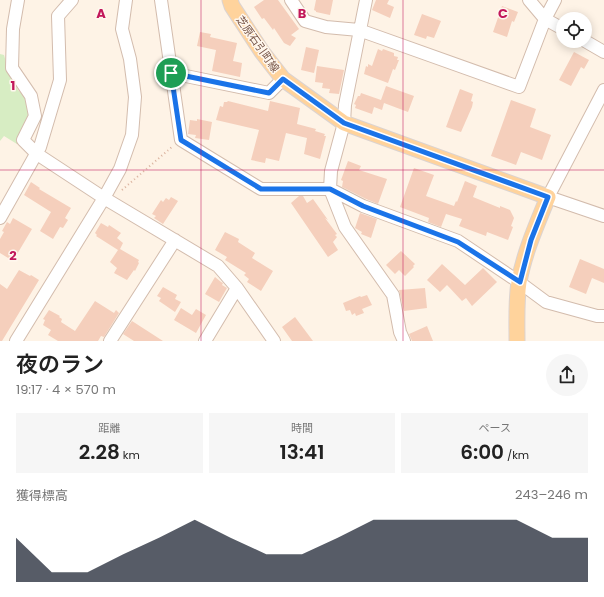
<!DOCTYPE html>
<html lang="ja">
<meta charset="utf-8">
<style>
body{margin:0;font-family:Poppins,"Noto Sans JP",sans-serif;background:#f6f6f6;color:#222;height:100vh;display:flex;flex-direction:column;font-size:15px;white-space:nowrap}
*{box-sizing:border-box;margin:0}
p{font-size:13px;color:#767676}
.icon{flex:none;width:22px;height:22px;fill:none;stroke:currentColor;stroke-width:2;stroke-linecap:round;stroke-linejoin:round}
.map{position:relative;height:341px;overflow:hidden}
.drawer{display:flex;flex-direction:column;background:#fff;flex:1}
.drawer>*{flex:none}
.controls{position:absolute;left:556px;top:12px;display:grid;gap:8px}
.controls a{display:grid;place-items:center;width:36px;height:36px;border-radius:50%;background:#fff;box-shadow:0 2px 10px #0003;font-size:20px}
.pin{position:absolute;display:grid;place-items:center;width:34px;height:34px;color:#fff;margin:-17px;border:2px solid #fff;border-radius:50%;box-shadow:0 1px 4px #0007}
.round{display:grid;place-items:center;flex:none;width:42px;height:42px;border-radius:21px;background:#f6f6f6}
.overview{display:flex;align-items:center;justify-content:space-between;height:68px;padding:0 16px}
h1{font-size:22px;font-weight:600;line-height:30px}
.stats{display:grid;grid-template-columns:repeat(3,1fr);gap:6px;height:68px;padding:4px 16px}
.stats div{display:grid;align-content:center;border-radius:0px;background:#f6f6f6;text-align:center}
.stats b{font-size:20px;font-weight:600}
.stats small{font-size:11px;font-weight:400}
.stats p{font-size:11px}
.chart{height:112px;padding:8px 16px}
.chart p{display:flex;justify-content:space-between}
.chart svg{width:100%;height:72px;margin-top:4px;fill:#111827;opacity:.7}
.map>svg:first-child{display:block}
.green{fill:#d7edc3}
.building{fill:#f5cfbc}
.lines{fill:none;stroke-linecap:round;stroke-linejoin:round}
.minor-casing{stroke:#d3bcad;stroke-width:14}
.major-casing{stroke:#dcd3d0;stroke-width:17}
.path{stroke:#dab29e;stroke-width:2;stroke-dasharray:1 3;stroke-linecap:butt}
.minor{stroke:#fff;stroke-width:12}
.major{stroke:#ffd39c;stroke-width:15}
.route-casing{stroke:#fff;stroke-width:8}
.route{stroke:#1a73e8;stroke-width:5}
.grid{fill:none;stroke:#c2185b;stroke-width:1;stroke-opacity:0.55}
.labels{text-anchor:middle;stroke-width:3;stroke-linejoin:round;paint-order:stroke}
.street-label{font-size:11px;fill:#795749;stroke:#fff7ee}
.grid-label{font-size:13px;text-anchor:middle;font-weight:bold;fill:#c2185b;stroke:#fff7ee;stroke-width:3;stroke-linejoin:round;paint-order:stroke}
</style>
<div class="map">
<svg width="604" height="341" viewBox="0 0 604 341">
<rect width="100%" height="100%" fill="#fef3e6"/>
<path class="green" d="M0 54 4 55 9 73 18 90 26 98 29 112 17 144 4 136 0 141Z"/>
<path class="building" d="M264 0H278L299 29 291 35 296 38 290 46 284 43 274 28 273 30 264 18 262 19 254 7Z
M316 0H333L330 15 316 12V11L314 10Z
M376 0H389L387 4 394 7 390 18 372 10Z
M502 6 518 12 514 22 512 21 507 37 493 32Z
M422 14 441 21 434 38 427 36 426 39 414 35Z
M200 32 211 34 210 37 237 43 233 61 242 63 240 77 212 71 216 50 197 46Z
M306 47 319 50 314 73 301 70Z
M378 49 382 51 383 49 394 53V56L398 57 397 60H399L395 70 393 69 388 83 364 74 366 66 368 67V64L372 66Z
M574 52 589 60 584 69 581 67 571 86 559 80Z
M317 66 344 70 339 94 329 93 330 89 322 88 323 83 315 82Z
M386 86 414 96 408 112 384 103 382 110 374 107 372 114 355 108 356 105 354 104 358 96H360L361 93 381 100Z
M460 89 473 94 471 101 473 102 472 107 461 132 446 127Z
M511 100 536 109 530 127 551 135 542 160 521 152 516 165 491 156Z
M228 101 268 111 270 101 300 108 297 124 316 129 315 131 325 134 324 136H326L320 159 304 154 307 138 286 133 279 161 266 158 265 163 251 160 259 130 216 120 220 106 223 107 224 102H227Z
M197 119 212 122 209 140 195 138 196 135 188 134 190 120 197 121Z
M348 161 361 166 359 170 387 179 378 204 366 199 342 187 343 181 341 180Z
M414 168 434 175 426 196 454 206 456 201 457 202 465 181 477 186 473 197 500 208V206L510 210 514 218 511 226 513 227 508 240 487 232 486 236 459 226 462 219 446 214 441 227 428 222 429 218 400 207Z
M31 182 40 188 39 189 71 208 65 218 68 220 63 228 60 227 53 239 40 231 51 212 24 195Z
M299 196H303L307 203 313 199 328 220 325 218 337 234 335 235 337 237 333 242 338 250 328 257 291 203Z
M171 197 178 201 163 224 154 218 156 216 152 214 161 200 163 202 166 198 169 200Z
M360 213 377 219 371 238 361 234 362 232 355 228Z
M13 218 32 229 13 261 0 253V239L4 232 2 231 7 222 10 224Z
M101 223 108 227 109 225 121 233 117 238 123 243 120 249 139 260 138 262 139 263 135 271 134 270 127 280 114 273 117 268 110 262 118 250 96 236 97 235 95 233Z
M225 232 239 239 238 242 255 253 252 258 273 271 261 291 247 282 249 279 244 275 246 273 225 260 227 257 215 250Z
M401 251 415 264 413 266 414 267 405 276 399 270 395 274 386 265Z
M580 259 604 269V283L592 278 586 294 569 287Z
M442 264 465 285 483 268 497 282 472 306 466 298 462 301 447 285 440 292 427 280Z
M19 270 30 276 31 275 39 280 2 341H0V284L7 289Z
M215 277 221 282 223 283 222 285 227 288 219 302 205 294Z
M163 287 177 295 175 299 181 302 175 312 159 301 161 298 157 296Z
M425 288 427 308 404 311 399 290Z
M367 295 372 305 362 309 364 313 356 316 355 313 352 315 350 310 346 311 343 303 360 296 361 297Z
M95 301 114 313 116 310 119 313 104 337 101 336 98 341H58L48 335 51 330 43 325 45 320 43 319 49 310 60 316 59 317 62 319 61 322 75 331Z
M181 308 192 315 196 309 206 315 196 333 174 320Z
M295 317 313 341H292L282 327Z
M132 321 163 341H134L123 334Z
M427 326 433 341H412L409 334Z"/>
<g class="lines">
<g class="minor-casing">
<path id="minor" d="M18 0 13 29 12 68 31 96 35 116 23 140 37 154 104 198 218 266 237 288 274 341
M161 0 181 140 261 189H330L363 206 458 241 519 282 546 302 597 316H604
M291 0 305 21 326 27 359 30 519 87 545 19 555 0
M366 0 345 105 344 123 331 171 330 189 345 227 393 295 400 332 404 341
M529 0 545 19 563 29
M585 41 604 52
M171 73 269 93 283 79
M604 90 548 197 604 216
M0 218 40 147 60 80 58 16 72 0
M16 341 104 198 120 169 132 135 135 97 130 59 122 29 126 0
M110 341 175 240
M205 341 237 288"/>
</g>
<g class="major-casing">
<path id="major" d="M230 0 232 6 262 52 283 79 344 123 548 197C537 224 524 253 519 282 516 301 517 322 517 341"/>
</g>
<path class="path" d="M122 190 173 146"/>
<use href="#minor" class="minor"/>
<use href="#major" class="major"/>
</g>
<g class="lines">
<g class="route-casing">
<path id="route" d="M171 73 269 93 283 79 344 123 548 197 531 240 520 282 458 242 363 206 330 189H261L181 140Z"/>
</g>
<use href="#route" class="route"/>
</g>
<path class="grid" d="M201 0V341M403 0V341M0 170H604"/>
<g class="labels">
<g class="street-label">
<text transform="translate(258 44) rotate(55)" y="4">芝原石引町線</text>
</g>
</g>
<g class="grid-label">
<text x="101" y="18">A</text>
<text x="302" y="18">B</text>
<text x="503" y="18">C</text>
<text x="13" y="90">1</text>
<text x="13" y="260">2</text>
</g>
</svg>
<div class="controls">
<a><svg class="icon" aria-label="locate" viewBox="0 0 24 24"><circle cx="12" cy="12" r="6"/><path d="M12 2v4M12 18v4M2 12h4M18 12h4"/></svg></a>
</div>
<div class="pin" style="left:171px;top:73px;background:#1e9e55"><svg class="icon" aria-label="arrive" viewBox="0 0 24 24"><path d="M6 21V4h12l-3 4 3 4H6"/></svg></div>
</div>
<section class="drawer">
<div class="overview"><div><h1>夜のラン</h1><p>19:17 · 4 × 570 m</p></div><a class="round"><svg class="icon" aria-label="share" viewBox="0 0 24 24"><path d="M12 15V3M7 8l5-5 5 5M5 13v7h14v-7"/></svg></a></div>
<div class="stats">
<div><p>距離</p><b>2.28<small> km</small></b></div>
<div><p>時間</p><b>13:41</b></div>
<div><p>ペース</p><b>6:00<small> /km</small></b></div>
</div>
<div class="chart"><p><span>獲得標高</span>243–246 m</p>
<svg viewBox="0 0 160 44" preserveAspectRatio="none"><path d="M0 44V17L10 38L20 38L30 27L40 17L50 6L60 17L70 27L80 27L90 17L100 6L110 6L120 6L130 6L140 6L150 17L160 17V44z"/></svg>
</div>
</section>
